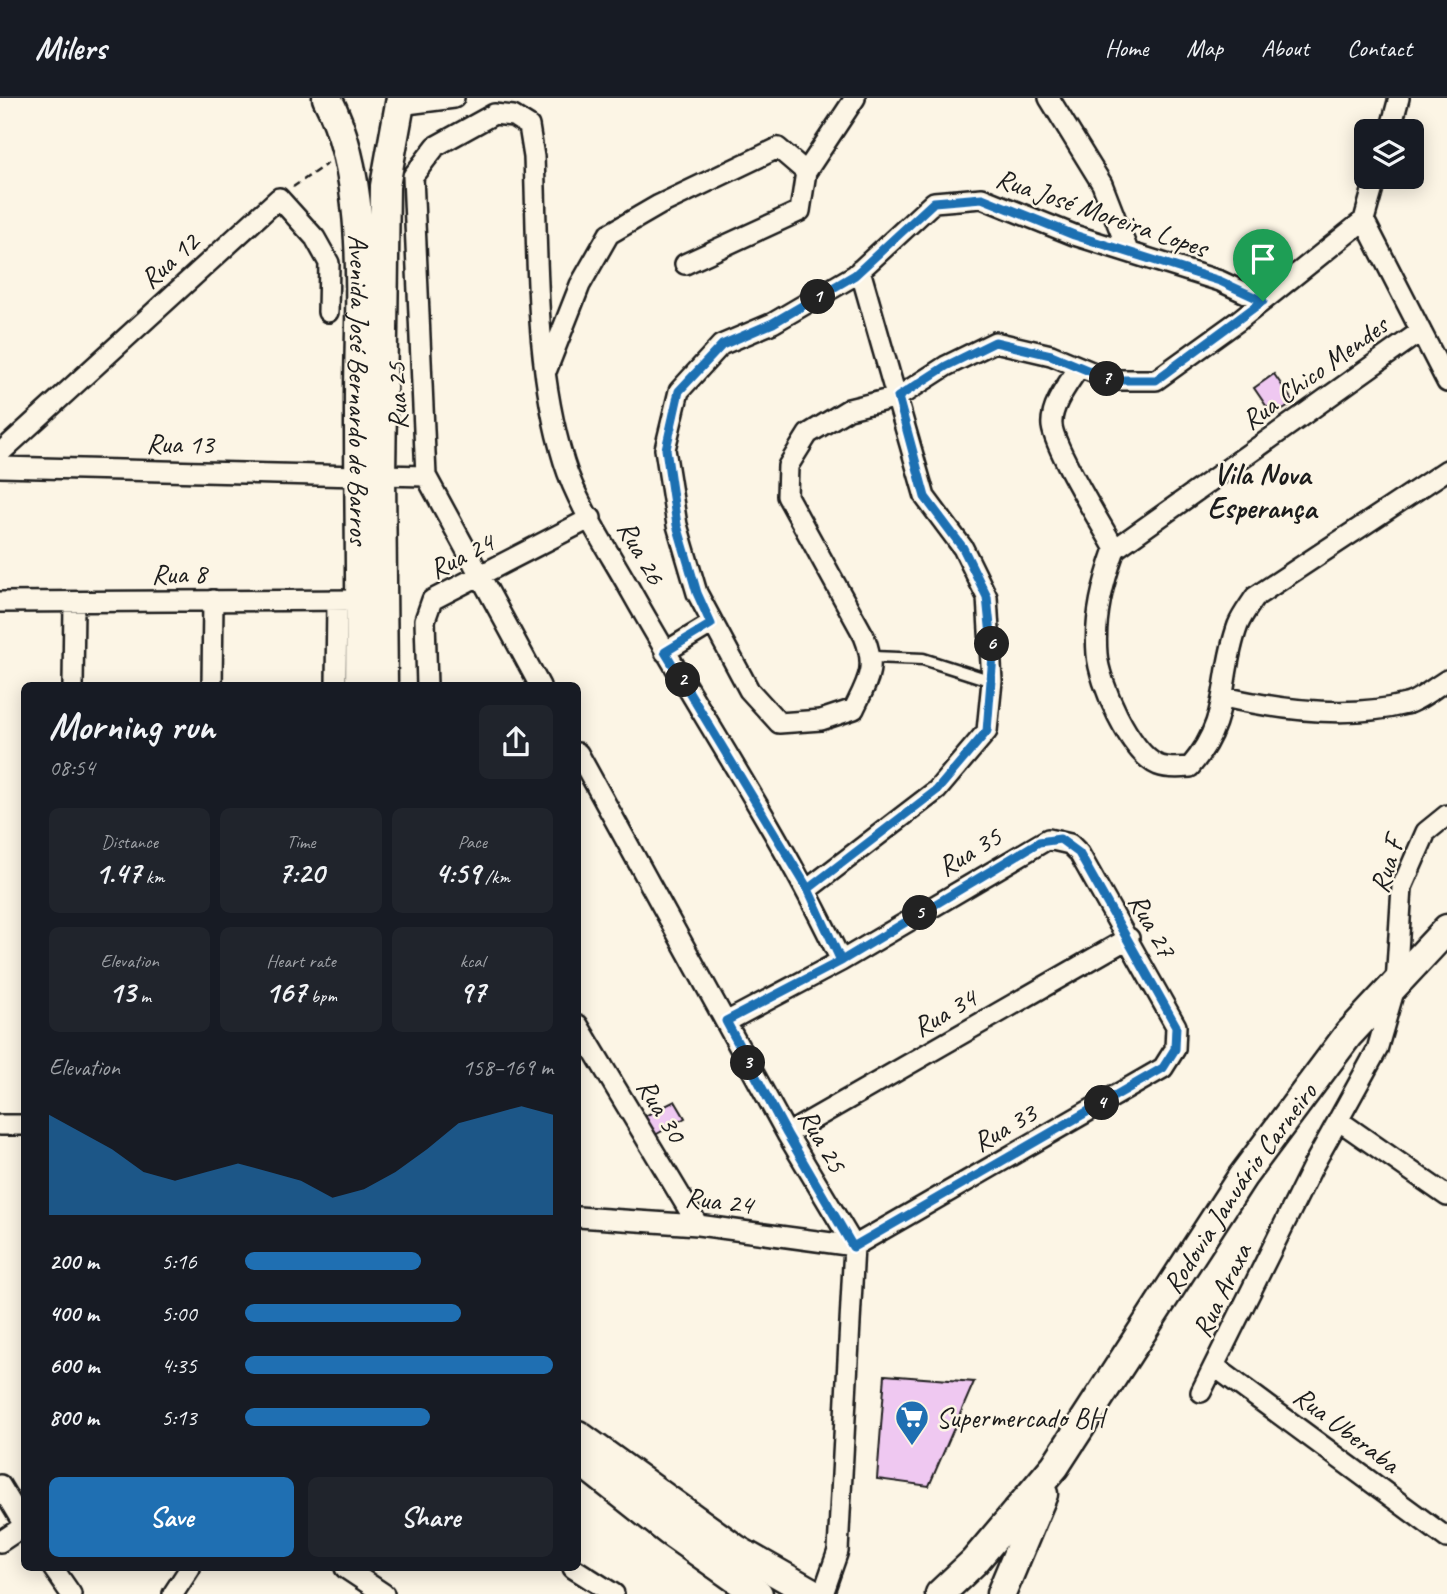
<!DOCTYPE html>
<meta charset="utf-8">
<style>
body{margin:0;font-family:Caveat,sans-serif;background:#20242c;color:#f1f3f6;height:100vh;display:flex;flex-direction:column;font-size:26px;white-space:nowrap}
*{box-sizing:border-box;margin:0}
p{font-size:23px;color:#9ea1a6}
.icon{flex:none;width:38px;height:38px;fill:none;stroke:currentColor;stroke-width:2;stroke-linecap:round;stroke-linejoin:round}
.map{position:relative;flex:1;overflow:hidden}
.details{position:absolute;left:21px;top:584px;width:560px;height:889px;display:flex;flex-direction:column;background:#171b24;border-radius:10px;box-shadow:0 4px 18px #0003}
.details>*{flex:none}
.controls{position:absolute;left:1354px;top:21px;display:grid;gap:14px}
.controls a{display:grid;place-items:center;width:70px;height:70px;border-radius:10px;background:#171b24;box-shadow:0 4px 18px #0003;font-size:35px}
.pin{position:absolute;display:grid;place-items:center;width:60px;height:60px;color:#fff;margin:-72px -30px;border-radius:50% 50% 50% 0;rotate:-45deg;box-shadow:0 0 7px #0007}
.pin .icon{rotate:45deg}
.km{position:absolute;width:35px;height:35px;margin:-18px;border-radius:50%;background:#222;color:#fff;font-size:19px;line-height:35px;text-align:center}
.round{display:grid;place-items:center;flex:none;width:74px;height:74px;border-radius:10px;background:#20242c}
.overview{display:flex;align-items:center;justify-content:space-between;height:119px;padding:0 28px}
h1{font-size:38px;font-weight:600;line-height:52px}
.metrics{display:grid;grid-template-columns:repeat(3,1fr);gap:10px;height:119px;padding:7px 28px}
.metrics div{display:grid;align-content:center;border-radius:10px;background:#20242c;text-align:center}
.metrics b{font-size:30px;font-weight:600}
.metrics small{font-size:19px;font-weight:400}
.metrics p{font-size:19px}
.chart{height:196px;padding:14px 28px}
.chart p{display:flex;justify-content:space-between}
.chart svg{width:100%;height:126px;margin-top:7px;fill:#1f6fb2;opacity:.7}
.button{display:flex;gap:14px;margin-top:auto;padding:14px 28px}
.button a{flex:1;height:80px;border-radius:10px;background:#1f6fb2;color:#fff;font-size:28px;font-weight:600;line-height:80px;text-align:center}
.button a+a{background:#20242c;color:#f1f3f6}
ul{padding:0 28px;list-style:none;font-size:23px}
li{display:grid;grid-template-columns:112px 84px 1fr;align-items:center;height:52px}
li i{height:18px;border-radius:9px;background:#1f6fb2}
header{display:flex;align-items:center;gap:42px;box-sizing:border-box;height:98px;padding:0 35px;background:#171b24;border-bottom:2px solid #363941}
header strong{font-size:33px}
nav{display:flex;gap:38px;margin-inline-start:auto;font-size:24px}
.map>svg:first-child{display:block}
.building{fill:#efc8f1;stroke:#1c1c1c;stroke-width:2}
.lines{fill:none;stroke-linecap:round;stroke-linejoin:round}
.lane-casing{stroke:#1c1c1c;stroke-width:15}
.street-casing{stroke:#1c1c1c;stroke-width:24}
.secondary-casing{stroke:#1c1c1c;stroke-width:33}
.path{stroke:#1c1c1c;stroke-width:2.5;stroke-dasharray:7 5;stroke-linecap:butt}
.lane{stroke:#fcf5e5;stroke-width:10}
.street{stroke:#fcf5e5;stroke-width:19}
.secondary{stroke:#fcf5e5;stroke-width:28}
.route-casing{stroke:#fff;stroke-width:14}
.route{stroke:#1f6fb2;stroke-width:9}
.labels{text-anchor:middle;stroke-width:5;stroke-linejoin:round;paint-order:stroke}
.street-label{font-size:28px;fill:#1c1c1c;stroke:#fcf5e5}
.poi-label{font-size:28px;fill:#1c1c1c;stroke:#fcf5e5;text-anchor:start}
.neighbourhood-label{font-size:30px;font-weight:bold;fill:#1c1c1c;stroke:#fcf5e5}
</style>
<header>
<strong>Milers</strong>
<nav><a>Home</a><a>Map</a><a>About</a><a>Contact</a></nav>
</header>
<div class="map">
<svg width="1447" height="1496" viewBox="0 0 1447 1496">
<rect width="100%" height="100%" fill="#fcf5e5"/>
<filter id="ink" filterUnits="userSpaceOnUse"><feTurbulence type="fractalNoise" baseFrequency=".0143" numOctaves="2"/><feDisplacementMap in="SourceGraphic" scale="14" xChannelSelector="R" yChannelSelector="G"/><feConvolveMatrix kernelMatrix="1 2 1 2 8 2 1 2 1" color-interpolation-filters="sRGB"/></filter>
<g filter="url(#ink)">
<path class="building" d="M1274 276 1294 305 1273 318 1254 290Z
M675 1003 685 1020 650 1040 639 1021Z
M885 1277 974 1284 929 1388 877 1381Z"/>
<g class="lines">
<g class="lane-casing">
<path id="lane" d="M873 559 923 561 992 583"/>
</g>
<g class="street-casing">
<path id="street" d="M1049 0 1102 86 1128 153
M399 7 454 0
M1390 33 1399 0
M1364 122 1447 284
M1364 122 1376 79
M685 166 800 113 806 74 855 0
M1263 203 1220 183 1074 137 982 100 934 104 855 177 773 225 721 247 679 293 665 351 677 427 697 495 749 592 779 625 821 622 854 611C868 582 877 570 864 538L787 398 788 368 808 336 849 311 898 299 946 268 995 244 1051 257 1111 282H1156L1238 223 1364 122
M1421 233 1115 451C1103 485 1094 519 1097 556 1099 585 1130 655 1158 667 1168 671 1180 670 1190 669 1232 620 1218 581 1238 527 1242 517 1250 507 1255 499L1447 372
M1079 269C1069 285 1050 308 1052 328 1055 352 1101 426 1115 451
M547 271 580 187 609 136 659 107 778 50 806 74
M0 355 279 100 315 140 329 165 328 214
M0 369 359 378
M381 377 426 378
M0 504 359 502
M665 554 711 526
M73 588 74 505
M212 588 213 502
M336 588 337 503
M427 588 425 522 432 502 591 420
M540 588 426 378 413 78 436 48 494 16 513 18 529 28 534 59C538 159 534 267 564 364 577 407 610 455 632 495 701 618 781 735 841 863
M1224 599C1281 612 1348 621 1406 606 1419 603 1435 589 1447 582
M578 655 787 1036 854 1148 838 1453 823 1496
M808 791 937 692 987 633 992 583 987 499 963 450 925 399 860 172
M578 927 698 1127
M1338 1022 1447 1098
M0 1027H24
M787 1036 1129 840
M578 1119 698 1127 854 1148 1163 970 1175 951 1176 928 1079 755 1070 746 1048 741 841 863 726 924
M1214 1268 1447 1440
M1201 1294 1313 1068 1377 952 1396 886 1402 789 1426 734 1447 717
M0 1387 24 1427
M0 1444 24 1428
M53 1470 71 1496
M345 1470 384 1496
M573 1470 614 1496
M173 1496 190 1470"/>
</g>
<g class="secondary-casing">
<g id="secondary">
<path id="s1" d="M327 0C372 86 358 219 359 315 359 406 361 497 360 588"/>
<path d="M383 588 381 377 385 88 401 0"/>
<path d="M578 1337 737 1452 814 1496"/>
<path d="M578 1361 669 1433 758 1496"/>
<path id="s2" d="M940 1496 974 1464 1055 1368 1242 1079 1348 937 1447 831"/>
<path d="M1001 1496 1043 1396"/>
</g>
</g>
<path class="path" d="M293 89 328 65"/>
<use href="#lane" class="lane"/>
<use href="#street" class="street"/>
<use href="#secondary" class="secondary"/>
</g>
</g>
<g class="lines" filter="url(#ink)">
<g class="route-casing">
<path id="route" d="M1263 203 1220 183 1074 137 982 100 934 104 855 177 773 225 722 247 679 293 666 351 677 427 697 495 711 526 665 554 808 791 841 863 726 923 787 1036 853 1149 1163 970 1175 951 1176 928 1079 755 1060 741 1039 744 841 863 808 791 937 692 987 633 993 557 987 499 963 450 925 399 898 299 946 268 995 244 1051 257 1111 282H1156L1263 203"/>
</g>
<use href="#route" class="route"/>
</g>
<defs>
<g id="supermarket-pin" transform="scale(1.75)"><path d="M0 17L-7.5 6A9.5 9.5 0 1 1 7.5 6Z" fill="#1f6fb2" stroke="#fcf5e5"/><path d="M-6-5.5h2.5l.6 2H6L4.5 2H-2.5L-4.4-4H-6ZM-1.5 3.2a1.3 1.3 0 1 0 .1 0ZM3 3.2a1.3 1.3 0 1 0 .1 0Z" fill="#fff"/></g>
</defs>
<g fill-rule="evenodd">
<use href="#supermarket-pin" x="912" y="1319"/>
</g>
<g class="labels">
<g class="street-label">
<text transform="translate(1102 114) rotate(19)" y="10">Rua José Moreira Lopes</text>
<text transform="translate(169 162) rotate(-42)" y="10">Rua 12</text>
<text transform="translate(1314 274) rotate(-36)" y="10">Rua Chico Mendes</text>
<text dy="10" stroke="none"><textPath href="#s1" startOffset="296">Avenida José Bernardo de Barros</textPath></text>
<text transform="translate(396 298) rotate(-92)" y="10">Rua 25</text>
<text transform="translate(180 345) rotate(1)" y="10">Rua 13</text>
<text transform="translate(642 454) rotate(61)" y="10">Rua 26</text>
<text transform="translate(461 457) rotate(-27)" y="10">Rua 24</text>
<text transform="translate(179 475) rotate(-1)" y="10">Rua 8</text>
<text transform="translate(969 753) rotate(-31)" y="10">Rua 35</text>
<text transform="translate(1386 767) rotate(-72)" y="10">Rua F</text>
<text transform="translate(1153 827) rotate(61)" y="10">Rua 27</text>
<text transform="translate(944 914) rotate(-30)" y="10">Rua 34</text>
<text transform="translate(662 1012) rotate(59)" y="10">Rua 30</text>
<text transform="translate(1004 1029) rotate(-30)" y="10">Rua 33</text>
<text transform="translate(823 1042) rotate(60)" y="10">Rua 25</text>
<text dy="10" stroke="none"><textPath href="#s2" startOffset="506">Rodovia Januário Carneiro</textPath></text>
<text transform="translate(719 1102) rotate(7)" y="10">Rua 24</text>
<text transform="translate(1221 1192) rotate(-64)" y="10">Rua Araxa</text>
<text transform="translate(1347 1331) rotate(37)" y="10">Rua Uberaba</text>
</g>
<g class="poi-label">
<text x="936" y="1329">Supermercado BH</text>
</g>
<g class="neighbourhood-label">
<text x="1262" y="386">Vila Nova<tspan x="1262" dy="34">Esperança</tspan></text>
</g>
</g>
</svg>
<div class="controls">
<a><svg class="icon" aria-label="layers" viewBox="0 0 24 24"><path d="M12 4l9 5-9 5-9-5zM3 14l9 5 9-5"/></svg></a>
</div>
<div class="pin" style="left:1263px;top:203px;background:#1e9e55"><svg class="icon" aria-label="arrive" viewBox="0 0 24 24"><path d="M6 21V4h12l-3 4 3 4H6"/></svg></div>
<b class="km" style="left:818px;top:199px">1</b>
<b class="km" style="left:683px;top:582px">2</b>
<b class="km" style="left:748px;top:965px">3</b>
<b class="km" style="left:1102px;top:1005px">4</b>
<b class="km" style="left:920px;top:815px">5</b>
<b class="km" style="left:992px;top:546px">6</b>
<b class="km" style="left:1107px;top:281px">7</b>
<section class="details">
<div class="overview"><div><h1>Morning run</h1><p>08:54</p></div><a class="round"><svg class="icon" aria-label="share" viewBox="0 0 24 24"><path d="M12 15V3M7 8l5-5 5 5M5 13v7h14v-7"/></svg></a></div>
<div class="metrics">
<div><p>Distance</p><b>1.47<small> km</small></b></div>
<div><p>Time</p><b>7:20</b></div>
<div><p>Pace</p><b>4:59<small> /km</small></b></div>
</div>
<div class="metrics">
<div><p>Elevation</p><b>13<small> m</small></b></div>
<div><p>Heart rate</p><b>167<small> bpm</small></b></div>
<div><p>kcal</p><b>97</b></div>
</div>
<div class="chart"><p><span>Elevation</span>158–169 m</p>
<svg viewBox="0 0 160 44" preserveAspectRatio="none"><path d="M0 44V9L10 15L20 21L30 29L40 32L50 29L60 26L70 29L80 32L90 38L100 35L110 29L120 21L130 12L140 9L150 6L160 9V44z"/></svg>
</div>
<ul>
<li><b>200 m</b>5:16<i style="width:57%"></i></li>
<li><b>400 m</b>5:00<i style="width:70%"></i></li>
<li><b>600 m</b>4:35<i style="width:100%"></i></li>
<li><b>800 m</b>5:13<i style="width:60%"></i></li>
</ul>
<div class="button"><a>Save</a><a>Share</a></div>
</section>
</div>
